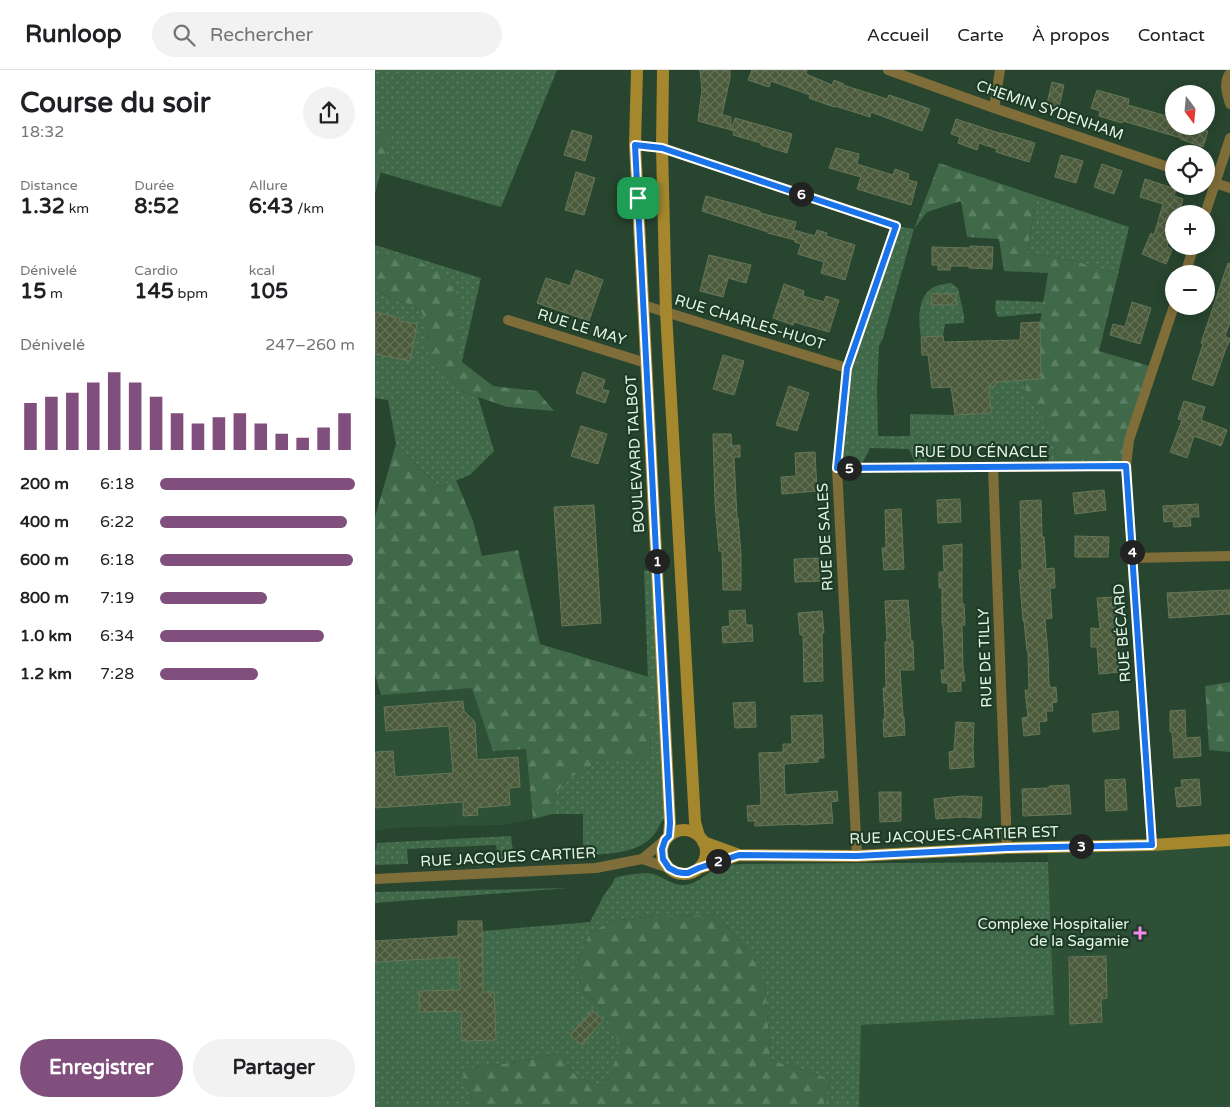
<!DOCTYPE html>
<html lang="fr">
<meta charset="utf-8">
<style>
body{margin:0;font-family:"Varela Round",sans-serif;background:#f2f2f2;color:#202124;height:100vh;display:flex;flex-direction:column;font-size:19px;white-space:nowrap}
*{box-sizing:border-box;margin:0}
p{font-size:16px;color:#757577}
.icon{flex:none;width:28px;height:28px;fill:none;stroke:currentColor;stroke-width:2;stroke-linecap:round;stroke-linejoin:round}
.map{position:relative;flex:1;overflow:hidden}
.side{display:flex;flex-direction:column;background:#fff;width:375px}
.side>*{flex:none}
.needle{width:32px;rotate:164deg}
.controls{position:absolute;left:790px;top:15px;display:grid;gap:10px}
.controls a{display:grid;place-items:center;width:50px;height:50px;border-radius:50%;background:#fff;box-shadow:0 2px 12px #0003;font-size:25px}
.pin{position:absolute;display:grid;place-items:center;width:42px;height:42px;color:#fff;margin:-21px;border-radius:10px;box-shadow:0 2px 8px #0006}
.km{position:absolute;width:25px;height:25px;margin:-12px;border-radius:50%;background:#222;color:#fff;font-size:14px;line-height:25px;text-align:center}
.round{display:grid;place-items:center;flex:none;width:52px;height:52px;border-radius:26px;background:#f2f2f2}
.summary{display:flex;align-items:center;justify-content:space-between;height:85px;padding:0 20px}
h1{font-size:28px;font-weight:700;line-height:38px}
.figures{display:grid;grid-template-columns:repeat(3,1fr);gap:8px;height:85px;padding:5px 20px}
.figures div{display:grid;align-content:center}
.figures b{font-size:21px;font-weight:700}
.figures small{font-size:14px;font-weight:400}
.figures p{font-size:14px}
.chart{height:140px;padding:10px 20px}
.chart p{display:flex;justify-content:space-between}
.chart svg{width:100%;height:90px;margin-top:5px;stroke:#814f7e;stroke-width:6}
.primary-button{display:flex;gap:10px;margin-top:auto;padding:10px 20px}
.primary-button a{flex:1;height:58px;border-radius:30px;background:#814f7e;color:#fff;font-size:20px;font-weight:700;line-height:58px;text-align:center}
.primary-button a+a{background:#f2f2f2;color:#202124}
ul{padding:0 20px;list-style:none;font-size:16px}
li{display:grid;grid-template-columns:80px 60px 1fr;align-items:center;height:38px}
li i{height:12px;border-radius:6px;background:#814f7e}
header{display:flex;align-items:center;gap:30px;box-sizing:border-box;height:70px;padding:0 25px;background:#fff;border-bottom:1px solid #e0e0e0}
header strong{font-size:24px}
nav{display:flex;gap:28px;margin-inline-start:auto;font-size:18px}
.search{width:350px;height:45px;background:#f2f2f2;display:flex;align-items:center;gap:12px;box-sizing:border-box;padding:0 18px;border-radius:28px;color:#757577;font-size:19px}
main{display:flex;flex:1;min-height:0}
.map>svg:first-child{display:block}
.built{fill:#2d5036}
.grass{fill:url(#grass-dots)}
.forest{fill:url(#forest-firs)}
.building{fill:url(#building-cross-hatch);stroke:#667757}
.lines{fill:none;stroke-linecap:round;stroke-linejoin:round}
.street{stroke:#806e3a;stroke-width:10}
.secondary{stroke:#a5882d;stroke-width:12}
.route-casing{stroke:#fff;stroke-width:10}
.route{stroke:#1a73e8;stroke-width:6}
.poi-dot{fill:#f788ec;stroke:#1d3b25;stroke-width:2}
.labels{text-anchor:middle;stroke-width:4.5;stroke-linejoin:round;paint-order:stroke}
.street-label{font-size:15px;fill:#e5f6e8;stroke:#1d3b25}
.poi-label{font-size:15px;fill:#e5f6e8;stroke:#1d3b25;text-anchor:end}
</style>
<header>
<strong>Runloop</strong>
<div class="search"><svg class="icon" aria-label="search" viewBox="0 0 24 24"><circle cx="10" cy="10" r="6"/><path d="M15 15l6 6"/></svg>Rechercher</div>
<nav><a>Accueil</a><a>Carte</a><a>À propos</a><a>Contact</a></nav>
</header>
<main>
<section class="side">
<div class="summary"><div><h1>Course du soir</h1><p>18:32</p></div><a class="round"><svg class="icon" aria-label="share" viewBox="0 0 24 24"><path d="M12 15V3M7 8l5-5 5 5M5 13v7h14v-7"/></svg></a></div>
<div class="figures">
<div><p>Distance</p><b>1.32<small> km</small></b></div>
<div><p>Durée</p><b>8:52</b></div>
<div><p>Allure</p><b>6:43<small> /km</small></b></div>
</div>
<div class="figures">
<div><p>Dénivelé</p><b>15<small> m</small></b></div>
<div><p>Cardio</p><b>145<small> bpm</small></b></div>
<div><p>kcal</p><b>105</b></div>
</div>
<div class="chart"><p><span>Dénivelé</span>247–260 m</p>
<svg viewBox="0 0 160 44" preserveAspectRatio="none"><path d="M5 44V21M15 44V18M25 44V16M35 44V11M45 44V6M55 44V11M65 44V18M75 44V26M85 44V31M95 44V28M105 44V26M115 44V31M125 44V36M135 44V38M145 44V33M155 44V26"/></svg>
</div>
<ul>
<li><b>200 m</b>6:18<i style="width:100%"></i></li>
<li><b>400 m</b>6:22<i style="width:96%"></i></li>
<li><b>600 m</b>6:18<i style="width:99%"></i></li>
<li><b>800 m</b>7:19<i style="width:55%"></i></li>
<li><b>1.0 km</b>6:34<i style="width:84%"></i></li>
<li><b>1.2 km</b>7:28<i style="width:50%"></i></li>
</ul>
<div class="primary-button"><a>Enregistrer</a><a>Partager</a></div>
</section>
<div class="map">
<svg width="855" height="1037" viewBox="0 0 855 1037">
<defs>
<pattern id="grass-dots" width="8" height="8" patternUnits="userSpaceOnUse" patternTransform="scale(1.25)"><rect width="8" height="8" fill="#40694a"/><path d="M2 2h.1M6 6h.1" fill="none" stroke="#5b7f64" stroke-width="1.8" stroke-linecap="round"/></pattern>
<pattern id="forest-firs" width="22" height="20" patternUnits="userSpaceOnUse" patternTransform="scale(1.25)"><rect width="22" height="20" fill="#40694a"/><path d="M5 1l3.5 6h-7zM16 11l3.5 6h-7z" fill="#5b7f64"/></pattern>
<pattern id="building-cross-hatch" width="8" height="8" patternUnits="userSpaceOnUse" patternTransform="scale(1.25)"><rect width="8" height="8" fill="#4a5a3b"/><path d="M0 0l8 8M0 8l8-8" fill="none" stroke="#647257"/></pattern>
</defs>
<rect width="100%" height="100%" fill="#28452f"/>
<path class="built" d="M97 618 118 681 151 679 158 749 129 755 17 758 1 761 2 773 1 780H0V625Z
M855 770V1037H484L486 955 679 945 673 792 671 777Z"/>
<path class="grass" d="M0 0H182L126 137 4 102 0 114Z
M662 126 754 157 743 204 700 191 652 183Z
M521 156 539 159 508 268 504 276 502 319 503 366H535V344L580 345 616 343 614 317 620 316V312L649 310 651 324 672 353 684 396H675L670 376H594L568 380 552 386V397H542L534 379 495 378 485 398H462L472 298Z
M0 175 106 208 87 291 11 185 0 188Z
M576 213 583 218 589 246V253L570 254 568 266 546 267C543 250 542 224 561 216 565 214 571 214 576 213Z
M0 221 45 239 52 254 53 283 86 321 103 327 119 381 95 405 64 417 21 374 13 330 0 328Z
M621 230 669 232 667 243 623 247 620 239Z
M269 500 278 502 289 748C286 752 284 757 281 762 266 784 233 784 208 785V744H177L181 723 194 707 210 702 223 689H276Z
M136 766 139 791 123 790 121 775 32 779 33 794 0 795V780H1L2 773Z
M673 792 679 945 486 955 484 1037H448L456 1009 396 990 389 901 342 845 280 846 236 851 214 864 201 897 207 919 227 939 247 976 230 1017 202 1007 185 983 141 992 86 1000 100 1037H0V892L84 887 87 971 121 970 119 922H108L107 861 215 852 229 825 237 814 240 808C248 805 270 802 278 804 288 807 297 815 308 815 323 815 333 801 346 796 352 794 359 795 366 794Z
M194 818 0 833V822Z"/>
<path class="forest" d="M17 54 0 124V65Z
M564 93 662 126 652 183 700 191 743 204 724 281 778 297 751 396H684L672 353 651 324 649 310 666 308 665 252 673 203 629 201 624 169 592 167 586 131 552 142 539 159Z
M11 185 42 190 69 206 84 229 87 292 118 316 162 321 179 341 132 337 86 321 60 298 53 283 52 254 45 239 0 221V188Z
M21 374 64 417 81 410 98 451 107 486 143 480 165 574 274 607 276 689H223L210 702 194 707 181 723 177 744 158 749 151 679 118 681 97 618 6 625 0 605V447Z
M855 612V682L834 680 830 616Z
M342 845 389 901 396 990 456 1009 448 1037H100L86 1000 141 992 185 983 202 1007 230 1017 246 976 227 939 207 919 201 897 214 864 236 851 280 846Z"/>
<path class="building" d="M325 0H355V8L347 45 356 47V60L323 51 327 20Z
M377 0H432L431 4 457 15 459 10 469 14 468 15 512 29 514 25 555 39 547 61 496 42 495 47 460 36 459 37 434 28 435 25 396 11 394 17 373 10Z
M677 12 689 15 684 37 672 34Z
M722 20 754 29 753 35 795 47 793 56H820L833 61 828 77 805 69 806 68 748 51 747 53 724 46 725 41 716 38Z
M360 48 417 64 412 83 386 75V73L358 65 359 61 356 60Z
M581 49 627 64V63L660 73 654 92 621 82 622 79 604 73 602 80 583 73 585 67 576 64Z
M197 60 217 66 210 91 189 85Z
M461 78 484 84 482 94 518 105 520 99 534 104 533 110 542 112 536 135 482 119 486 107 454 98Z
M686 85 708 91 701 113 680 107Z
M727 94 747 101 739 124 719 117Z
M201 102 220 108 209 145 190 140Z
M770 109 801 119 799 126 808 129 804 144H799V159L792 176 797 180 791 194 767 184 776 163 779 165 788 134 765 127Z
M331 126 385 141V143L421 152 419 160 440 166 442 160 452 163 451 166 480 175 470 210 446 203 449 192 423 184 426 174 420 172V170L393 163V162L327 141Z
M595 176 618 177 617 199 594 198V196H576L575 200H563V195H557V177L595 178Z
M334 185 376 195 371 213 353 208 348 227 325 221Z
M853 193 855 194V252L850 266 855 269 850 281 838 316 817 309 828 274 826 273Z
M201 200 228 210 214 251 162 233 171 208 195 216Z
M409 214 429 221 428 226 449 232 451 226 464 230 454 262 419 252 418 255 398 248Z
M557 224H581V235H556Z
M757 232 776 238 765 274 735 265 738 254 750 257Z
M0 242 25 248 24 251 42 254 35 291 0 284Z
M665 252 666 309 620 312V316L614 317 616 343 580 345 576 317 557 318 553 285H547L546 267 568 266 569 272 645 270 646 253Z
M348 285 369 291 359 325 338 319Z
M208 302 230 310 227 319 234 321 230 333 201 323Z
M414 316 434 323 422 361 401 355Z
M809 331 830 337 826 350 852 360 846 376 819 366 812 388 795 382 807 350 803 349Z
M206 356 232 364 223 394 196 386Z
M338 364H356L357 376 365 375V387H359L362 448H363L366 485V520H348L347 481H344L340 432Z
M440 382 442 421 407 424 406 407 421 406 420 383Z
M729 420 731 440 700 444 698 423Z
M585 429 586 452 563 453 562 430Z
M666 430 667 467H669L671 499 679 498 680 518H675L677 548 670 549 673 584 674 616 675 615V618L681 617 682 632 677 633 678 641H671L672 651 664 652 665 664 649 666 647 648 653 647 650 620H654L653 581H652L649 551H648L644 500H647L645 431Z
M823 434 824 447H815L816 456 799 457 798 451 789 452 788 436Z
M219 435 226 553 187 556 179 437Z
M526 439 529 499 509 500 507 478H511L510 440Z
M700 466 734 467 733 487H700Z
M587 474V534H589L590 555H587L588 598 590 611H586V621L573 622V613H567L566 600H570L568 555H567V518H564V502H569L568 476Z
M443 488 445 511 420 512 419 489Z
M855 520V544L794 548 792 523Z
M739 527 742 559H743V577H741L744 602 724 604 722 577H716V558L725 559 722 528Z
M533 530 536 571H538L539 600H525L528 647H529L530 665 509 667 508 649H510L508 618H511L510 572H512L510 531Z
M370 540 371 555H377L378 571 348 573 347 557 355 556 354 541Z
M447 541 449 563H447L448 611 429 612 428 565H425L423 543Z
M88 631 89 641 100 652 102 690 143 687 145 717 134 718 135 735 102 738 103 745 88 746V732L0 738V682L18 681 20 707 78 703 74 656 11 661 9 637Z
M380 632 381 657 360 658 358 633Z
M810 640 811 668 825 667 826 686 799 688 797 662H795V641Z
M743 641 744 659 718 662 717 644Z
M447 645 449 688H443V692L409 694 410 725 462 721 463 731 456 732 458 753 426 755V754L380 756V751H373L372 736 386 735 384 683 408 682V674H417L416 646Z
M581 652 599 653 598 679 599 697 575 699 574 682 579 681Z
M750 709 752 740 731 741 730 710Z
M824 709 826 735 802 737 800 718 807 717 806 710Z
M694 715 696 744 648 746 647 719 674 718V716Z
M504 722H526V751L505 752Z
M587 726 607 727 606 748 588 747 561 749 559 729Z
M83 851H107L108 922H119L121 970 87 971 86 941 45 942 44 921 85 920 84 887 0 892V871L83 866Z
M731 886 732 928 726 929 727 952 695 954 694 887Z
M217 940 228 950 207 975 195 965Z"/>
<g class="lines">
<path class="street" d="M513 0 619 38 799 99
M855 3C848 13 852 23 855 34
M619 38 625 0
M260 75 287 78 521 156 472 298 462 398 482 786
M831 110 855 118
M830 144 855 68
M810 204 819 176
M268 235 472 298
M133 250 271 293
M618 397 632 778
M462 398 751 396
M757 488 855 486
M777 775 751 396 754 370 799 236
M267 789 294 798
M0 809 221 798 267 789 290 770"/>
<path class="secondary" d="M262 0 260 75 295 753 294 765
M288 0 287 78 291 242 320 752 324 766
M287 782a22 22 0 1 1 44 0a22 22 0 1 1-44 0Z
M328 772 364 785 482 786 632 778 777 775 855 770
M324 798 364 785"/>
</g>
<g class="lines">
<g class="route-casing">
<path id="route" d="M260 75 287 78 521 156 472 298 462 398 751 396 777 775 632 778 482 786 364 785 324 798 313 803H308L302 802 294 798 288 789 287 779 290 770 294 766 295 753Z"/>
</g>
<use href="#route" class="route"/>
</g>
<path class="poi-dot" d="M762.5 855.5h5v5h5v5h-5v5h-5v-5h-5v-5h5z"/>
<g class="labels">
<g class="street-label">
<text transform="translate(675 40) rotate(19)" y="5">CHEMIN SYDENHAM</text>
<text transform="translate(375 252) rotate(17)" y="5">RUE CHARLES-HUOT</text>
<text transform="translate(207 257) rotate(17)" y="5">RUE LE MAY</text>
<text x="606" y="387">RUE DU CÉNACLE</text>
<text transform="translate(260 384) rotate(-93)" y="5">BOULEVARD TALBOT</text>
<text transform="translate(450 467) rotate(-93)" y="5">RUE DE SALES</text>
<text transform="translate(747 563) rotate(-94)" y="5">RUE BÉCARD</text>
<text transform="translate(610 588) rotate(-92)" y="5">RUE DE TILLY</text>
<text transform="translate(579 765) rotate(-2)" y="5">RUE JACQUES-CARTIER EST</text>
<text transform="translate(133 787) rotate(-3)" y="5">RUE JACQUES CARTIER</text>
</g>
<g class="poi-label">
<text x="754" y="859">Complexe Hospitalier<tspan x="754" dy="17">de la Sagamie</tspan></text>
</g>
</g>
</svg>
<div class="controls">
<a><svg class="needle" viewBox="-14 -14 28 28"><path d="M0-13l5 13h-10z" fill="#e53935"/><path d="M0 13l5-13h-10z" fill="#757577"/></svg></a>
<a><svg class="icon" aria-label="locate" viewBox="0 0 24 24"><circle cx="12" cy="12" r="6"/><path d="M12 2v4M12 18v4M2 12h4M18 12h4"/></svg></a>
<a>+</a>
<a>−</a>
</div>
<div class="pin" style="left:263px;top:128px;background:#1e9e55"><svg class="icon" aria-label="arrive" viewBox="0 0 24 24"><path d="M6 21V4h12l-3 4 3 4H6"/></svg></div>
<b class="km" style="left:282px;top:491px">1</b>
<b class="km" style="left:343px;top:791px">2</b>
<b class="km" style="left:706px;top:776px">3</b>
<b class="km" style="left:757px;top:482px">4</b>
<b class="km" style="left:474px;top:398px">5</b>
<b class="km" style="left:426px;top:124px">6</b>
</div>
</main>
